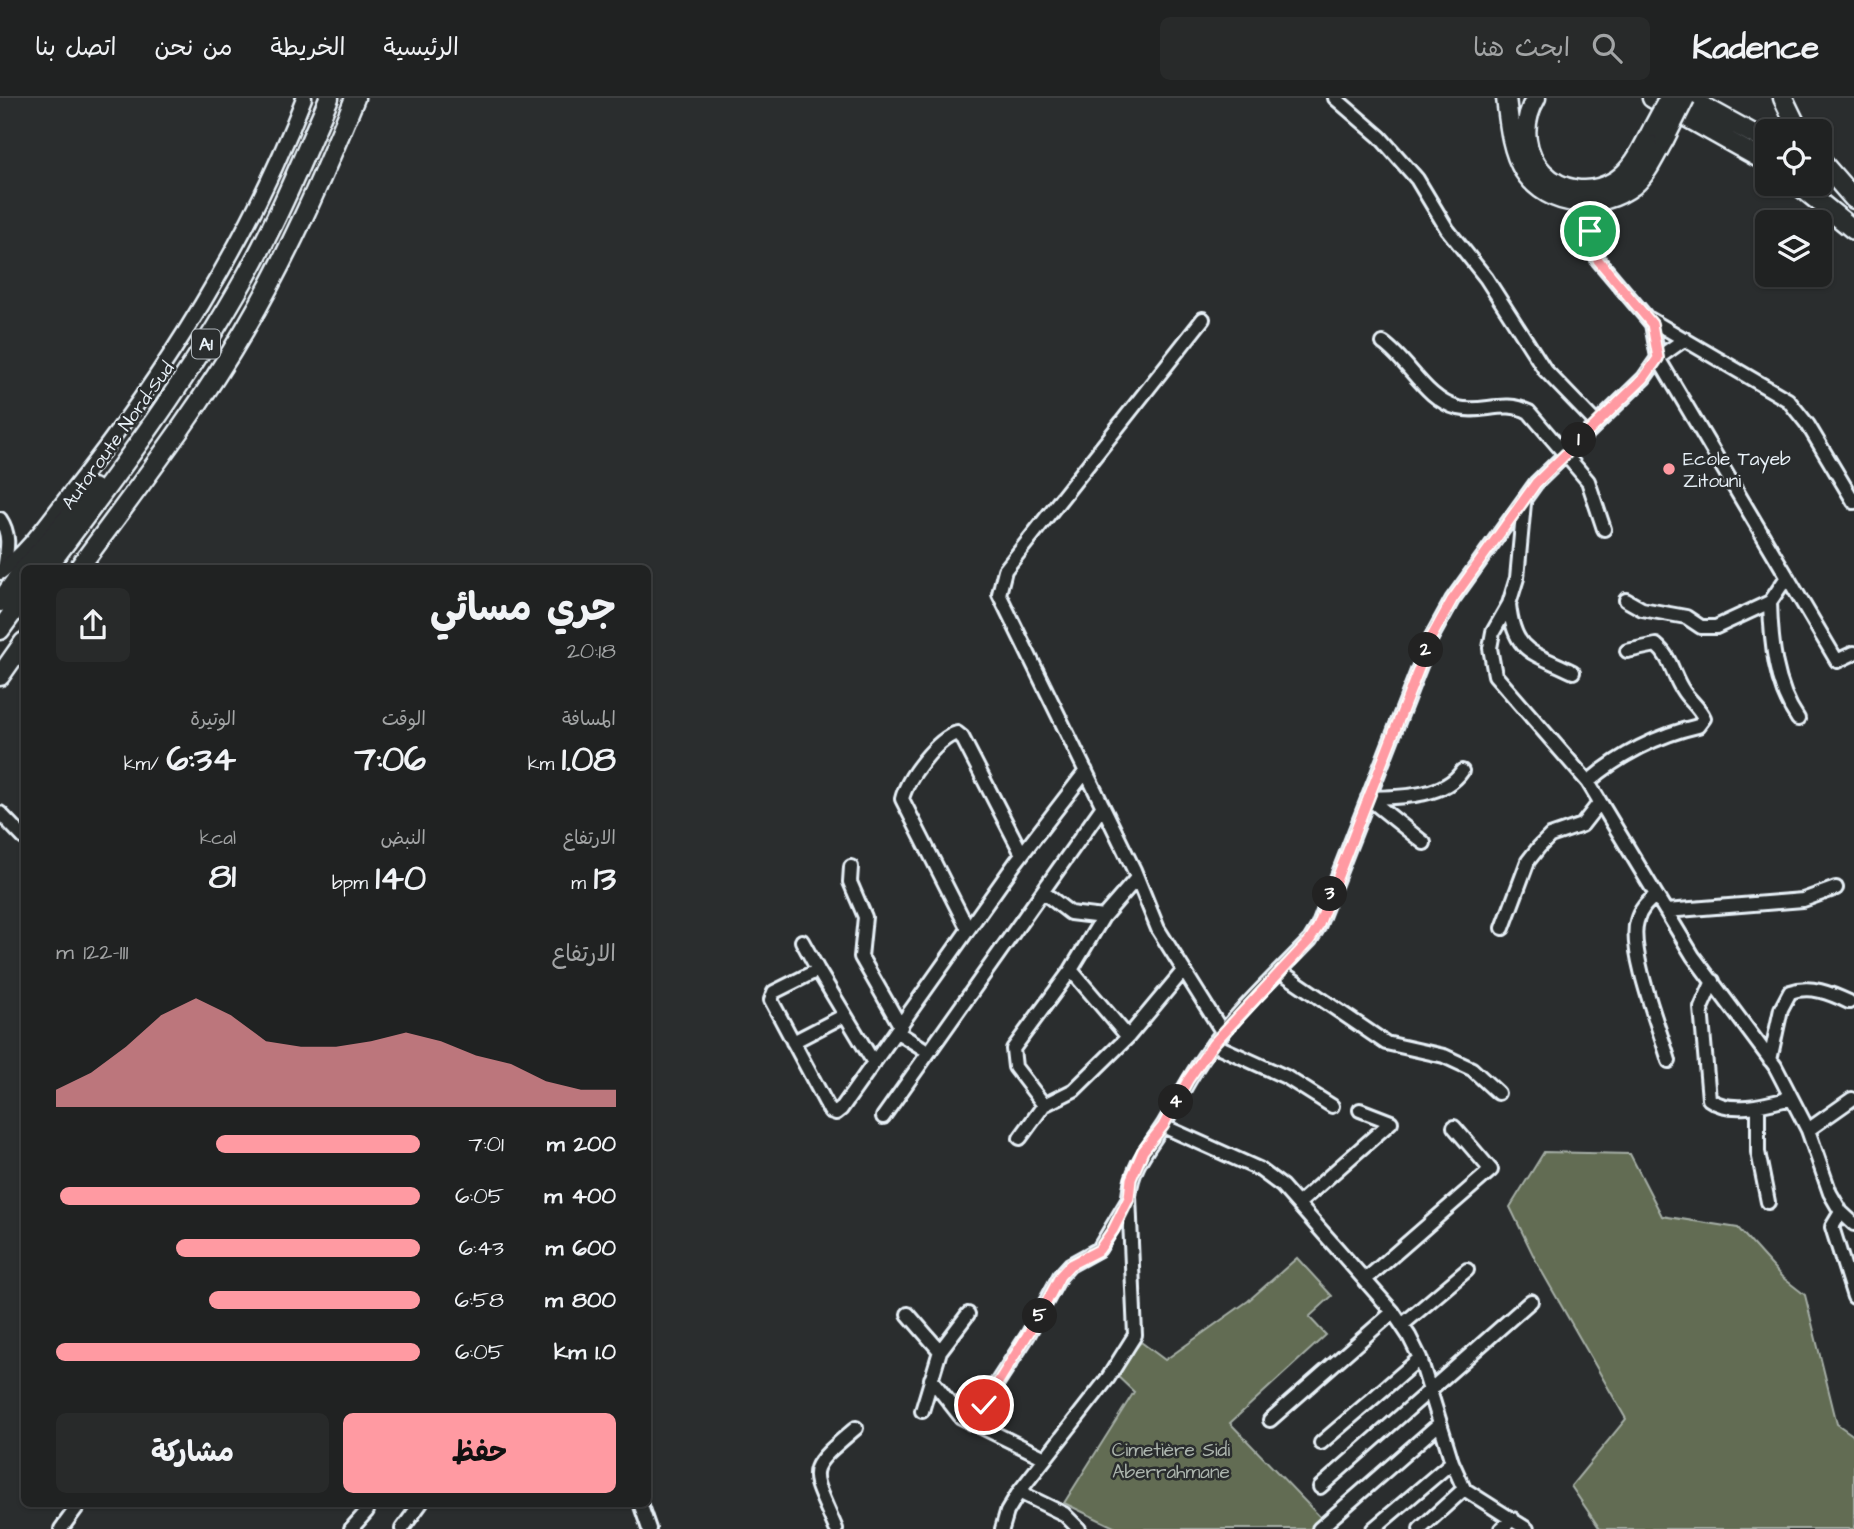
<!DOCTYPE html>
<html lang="ar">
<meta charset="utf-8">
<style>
body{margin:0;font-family:"Architects Daughter","Playpen Sans Arabic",sans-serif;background:#282a2a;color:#f1f3f6;direction:rtl;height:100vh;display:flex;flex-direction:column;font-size:26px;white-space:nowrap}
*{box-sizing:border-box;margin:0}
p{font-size:23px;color:#a2a4a5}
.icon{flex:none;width:38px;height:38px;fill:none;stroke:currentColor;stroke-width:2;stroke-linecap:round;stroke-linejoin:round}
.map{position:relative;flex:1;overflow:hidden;direction:ltr}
.sheet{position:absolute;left:21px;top:467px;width:630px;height:942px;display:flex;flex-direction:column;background:#202222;border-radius:10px;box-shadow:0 2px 5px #0004,0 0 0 2px #3d3f40;direction:rtl}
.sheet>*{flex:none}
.controls{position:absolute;left:1755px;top:21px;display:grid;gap:14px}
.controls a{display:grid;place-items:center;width:77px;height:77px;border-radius:10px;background:#202222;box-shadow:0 2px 5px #0004,0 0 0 2px #3d3f40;font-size:35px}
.pin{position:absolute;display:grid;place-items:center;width:60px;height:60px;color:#fff;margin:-30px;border:4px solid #fff;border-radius:50%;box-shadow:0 2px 7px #0007}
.km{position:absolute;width:35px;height:35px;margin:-18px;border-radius:50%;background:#222;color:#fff;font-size:19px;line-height:35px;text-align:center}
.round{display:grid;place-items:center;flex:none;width:74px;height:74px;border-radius:10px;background:#282a2a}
.overview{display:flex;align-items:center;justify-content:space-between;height:119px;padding:0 35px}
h1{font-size:38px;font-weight:700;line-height:52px}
.stats{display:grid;grid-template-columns:repeat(3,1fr);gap:10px;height:119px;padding:7px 35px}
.stats div{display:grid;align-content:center}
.stats b{font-size:35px;font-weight:700}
.stats small{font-size:19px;font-weight:400}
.stats p{font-size:19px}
.chart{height:196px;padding:14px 35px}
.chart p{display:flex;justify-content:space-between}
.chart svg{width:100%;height:126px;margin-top:7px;fill:#ff9aa2;opacity:.7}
.primary-button{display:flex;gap:14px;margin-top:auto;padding:14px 35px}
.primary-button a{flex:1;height:80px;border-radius:10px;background:#ff9aa2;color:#111;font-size:28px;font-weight:700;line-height:80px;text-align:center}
.primary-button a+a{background:#282a2a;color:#f1f3f6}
ul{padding:0 35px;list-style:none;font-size:23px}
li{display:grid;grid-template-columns:112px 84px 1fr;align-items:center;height:52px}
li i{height:18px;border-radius:9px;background:#ff9aa2}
header{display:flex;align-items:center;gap:42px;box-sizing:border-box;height:98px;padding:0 35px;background:#202222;border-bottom:2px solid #3d3f40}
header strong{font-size:33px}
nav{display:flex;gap:38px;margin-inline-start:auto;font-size:24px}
.search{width:490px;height:63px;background:#282a2a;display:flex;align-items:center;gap:18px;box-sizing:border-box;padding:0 24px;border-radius:10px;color:#a2a4a5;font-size:26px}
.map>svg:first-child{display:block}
.green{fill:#626c53;stroke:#a5aea6;stroke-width:2}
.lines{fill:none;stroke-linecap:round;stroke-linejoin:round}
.minor-casing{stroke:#e8f1f8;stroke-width:18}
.major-casing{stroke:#e8f1f8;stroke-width:19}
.highway-casing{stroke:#e8f1f8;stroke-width:23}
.minor{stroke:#2a2d2e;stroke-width:12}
.major{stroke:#2a2d2e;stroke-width:14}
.highway{stroke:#2a2d2e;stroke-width:18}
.highway-bridge-casing{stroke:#e8f1f8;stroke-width:23;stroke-linecap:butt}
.highway-bridge{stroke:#2a2d2e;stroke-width:18}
.route-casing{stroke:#fff;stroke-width:14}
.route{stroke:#ff9aa2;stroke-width:9}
.poi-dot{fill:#ff9aa2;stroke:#2a2d2e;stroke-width:2.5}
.labels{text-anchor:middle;stroke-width:5;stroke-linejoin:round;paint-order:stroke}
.shield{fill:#2a2d2e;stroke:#afb6bb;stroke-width:2}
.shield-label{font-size:18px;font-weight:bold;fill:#e8f1f8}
.street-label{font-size:19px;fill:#e8f1f8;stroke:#2a2d2e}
.poi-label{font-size:19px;fill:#e8f1f8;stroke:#2a2d2e;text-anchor:start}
.park-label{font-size:19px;fill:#acb5ae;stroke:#2a2d2e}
</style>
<header>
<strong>Kadence</strong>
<div class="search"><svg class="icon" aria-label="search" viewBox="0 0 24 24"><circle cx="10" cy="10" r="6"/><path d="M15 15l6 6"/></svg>ابحث هنا</div>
<nav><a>الرئيسية</a><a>الخريطة</a><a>من نحن</a><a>اتصل بنا</a></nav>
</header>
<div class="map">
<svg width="1854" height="1431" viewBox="0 0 1854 1431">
<rect width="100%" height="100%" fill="#2a2d2e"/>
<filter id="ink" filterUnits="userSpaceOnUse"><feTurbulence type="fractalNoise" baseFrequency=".0143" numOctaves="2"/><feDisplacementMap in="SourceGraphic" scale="14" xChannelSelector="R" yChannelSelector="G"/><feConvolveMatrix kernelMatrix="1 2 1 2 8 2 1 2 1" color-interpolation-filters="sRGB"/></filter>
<g filter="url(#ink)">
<path class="green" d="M1544 1054 1630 1056 1662 1118 1738 1130 1782 1179 1805 1197 1837 1326 1854 1338V1431H1600L1571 1388 1626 1321 1537 1165 1510 1109Z
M1297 1160 1332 1198 1309 1219 1326 1237 1230 1325 1324 1423 1316 1431H1118L1064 1405 1134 1294 1114 1275 1141 1244 1165 1262 1248 1203Z"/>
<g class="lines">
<g class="minor-casing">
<path id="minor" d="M1335 0 1380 39 1417 81 1447 131 1486 180 1545 272 1596 325
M1646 219 1788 302 1808 327 1854 404
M1203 221 1005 472 999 496 1134 772 1158 831 1223 935
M1685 241 1658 260 1837 563 1854 555
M1383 245C1409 263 1426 302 1458 310 1482 316 1505 301 1529 314L1588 383 1604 431
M1524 405 1517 480 1509 506 1493 534 1490 550 1495 577 1588 684 1693 858 1775 968 1808 1032 1830 1095 1841 1114 1854 1126
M0 421C11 437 7 452 4 471
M1626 502 1642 511 1686 519 1701 529H1716L1770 504 1787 479
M1770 504C1771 544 1775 588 1798 621
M1509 506C1514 556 1533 554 1573 574
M1588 684C1619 657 1658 637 1698 628L1704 620C1699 609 1691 604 1684 594 1672 577 1672 560 1656 547L1627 553
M1368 700C1398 699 1444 700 1462 673
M1368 700 1424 745
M0 715 24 740
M851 769 850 784 865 819 861 859 901 929
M1043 794 1070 815 1103 819
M1656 797C1647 805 1640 811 1637 823 1628 852 1660 932 1669 963
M1666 813 1803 802 1836 790
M1503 830 1528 763 1539 749 1550 738 1582 727 1600 704
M968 831 902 701C907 680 937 641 957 635L962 639 1022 756
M802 843 818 872 774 894 771 902 830 1013 836 1015 841 1011 1016 764 1086 673
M818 872 874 965
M1071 872 1128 939
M1280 873 1386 945 1444 958 1472 971 1498 995
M1713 883 1701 910 1709 1001C1730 1017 1768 1006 1791 1000
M897 934 929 954
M793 944 845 917
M1213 946 1286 979 1332 1008
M1770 962 1781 911 1790 894C1811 887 1830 895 1849 904
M1044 1007 1074 992 1128 939 1183 873
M1758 1009V1054L1768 1104
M883 1019 1103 708
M1163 1028 1259 1071 1282 1088 1393 1214 1409 1238 1420 1260 1452 1364 1464 1391 1527 1431
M1808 1032 1852 1001
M1020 1040 1044 1007 1015 969 1013 951 1071 872 1103 819 1136 781
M1298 1106 1391 1024 1360 1012
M1841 1114 1832 1129 1854 1199
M1365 1182 1491 1072 1454 1029
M908 1216 940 1253
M1402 1227 1467 1172
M931 1281 961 1319 1045 1360
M922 1313 940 1253 968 1216
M1270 1322 1393 1214
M971 1325 1028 1237 1060 1178 1070 1167 1099 1151 1129 1101
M1321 1345 1420 1260
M1320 1389 1531 1203
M1019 1394 1064 1416 1079 1431
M640 1405 649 1431
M61 1431 80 1405
M351 1431 367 1413
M402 1431 421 1405
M836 1431C810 1369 802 1376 856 1330
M1002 1431 1007 1414 1019 1394 1108 1280 1135 1237 1129 1098C1132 1067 1148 1051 1164 1026 1180 1000 1192 973 1211 949 1240 911 1277 876 1310 842L1318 829 1430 542 1452 502 1536 385 1644 280 1658 260 1652 226 1598 162 1583 98
M1319 1431 1439 1326
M1373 1431 1452 1364
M1420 1431 1464 1391
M1501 1431 1513 1421"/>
</g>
<g class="major-casing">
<path id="major" d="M0 474C29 453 49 422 71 394 163 279 251 139 304 0"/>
</g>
<g class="highway-casing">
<path id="highway" d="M1506 0C1509 24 1511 52 1524 73 1549 111 1600 113 1634 87 1648 75 1655 57 1664 42
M1536 0C1503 56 1561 115 1615 83 1634 71 1643 49 1653 30
M1652 0 1768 65
M1688 0 1768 44
M1783 0 1799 33
M1820 62 1854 101
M1797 86 1854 132
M25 471 93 390
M46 471C117 376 188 282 246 178 278 121 303 60 329 0
M78 471C136 392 196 315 245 231 288 158 323 78 355 0
M0 504 24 471
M0 532 24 499
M0 578 24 544"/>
</g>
<use href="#minor" class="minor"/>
<use href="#major" class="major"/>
<use href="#highway" class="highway"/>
<g class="highway-bridge-casing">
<path id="highway-bridge" d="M1653 30 1669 0
M1664 42 1685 0"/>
</g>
<use href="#highway-bridge" class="highway-bridge"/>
</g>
</g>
<g class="lines" filter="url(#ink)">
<g class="route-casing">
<path id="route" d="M984 1307 1041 1215 1060 1178 1070 1167 1099 1152 1113 1132 1129 1100 1131 1081 1143 1053 1163 1028 1188 982 1213 946 1310 842 1318 829 1430 542 1452 502 1536 385 1644 280 1658 260 1652 226 1598 162 1590 133"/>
</g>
<use href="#route" class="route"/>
</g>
<circle class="poi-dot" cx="1669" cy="371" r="7"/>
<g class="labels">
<rect class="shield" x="192" y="231.5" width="28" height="29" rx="5"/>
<g class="shield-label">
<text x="206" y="252">A1</text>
</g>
<g class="street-label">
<text transform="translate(117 337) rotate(-54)" y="7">Autoroute Nord-Sud</text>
</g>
<g class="poi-label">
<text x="1683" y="367">Ecole Tayeb<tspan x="1683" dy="22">Zitouni</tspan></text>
</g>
<g class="park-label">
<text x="1171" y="1358">Cimetière Sidi<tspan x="1171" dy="22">Aberrahmane</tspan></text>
</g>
</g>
</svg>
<div class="controls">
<a><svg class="icon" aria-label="locate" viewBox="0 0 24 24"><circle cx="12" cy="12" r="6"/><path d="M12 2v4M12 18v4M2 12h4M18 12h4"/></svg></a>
<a><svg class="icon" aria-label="layers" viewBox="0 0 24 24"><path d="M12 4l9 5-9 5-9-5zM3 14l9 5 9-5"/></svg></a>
</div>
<div class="pin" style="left:1590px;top:133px;background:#1e9e55"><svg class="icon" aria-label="arrive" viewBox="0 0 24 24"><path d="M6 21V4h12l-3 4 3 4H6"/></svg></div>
<div class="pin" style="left:984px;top:1307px;background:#d93025"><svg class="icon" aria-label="check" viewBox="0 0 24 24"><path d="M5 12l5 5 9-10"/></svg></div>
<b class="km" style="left:1579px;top:342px">1</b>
<b class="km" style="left:1426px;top:552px">2</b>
<b class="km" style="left:1330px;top:796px">3</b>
<b class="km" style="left:1176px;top:1004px">4</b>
<b class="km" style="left:1040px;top:1218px">5</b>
<section class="sheet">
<div class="overview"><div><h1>جري مسائي</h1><p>20:18</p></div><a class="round"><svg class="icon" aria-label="share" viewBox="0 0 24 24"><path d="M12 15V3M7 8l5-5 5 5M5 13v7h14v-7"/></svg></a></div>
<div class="stats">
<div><p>المسافة</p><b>1.08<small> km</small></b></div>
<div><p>الوقت</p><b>7:06</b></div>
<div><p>الوتيرة</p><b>6:34<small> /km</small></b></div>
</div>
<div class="stats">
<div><p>الارتفاع</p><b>13<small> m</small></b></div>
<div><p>النبض</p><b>140<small> bpm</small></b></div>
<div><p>kcal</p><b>81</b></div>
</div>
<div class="chart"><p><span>الارتفاع</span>111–122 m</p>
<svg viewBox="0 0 160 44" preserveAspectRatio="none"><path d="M0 44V38L10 32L20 23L30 12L40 6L50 12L60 21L70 23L80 23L90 21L100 18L110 21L120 26L130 29L140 35L150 38L160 38V44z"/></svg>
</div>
<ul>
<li><b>200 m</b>7:01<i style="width:56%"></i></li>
<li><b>400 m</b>6:05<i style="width:99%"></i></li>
<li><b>600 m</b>6:43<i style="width:67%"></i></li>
<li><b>800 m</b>6:58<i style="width:58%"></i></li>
<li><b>1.0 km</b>6:05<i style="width:100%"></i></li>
</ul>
<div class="primary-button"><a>حفظ</a><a>مشاركة</a></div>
</section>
</div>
